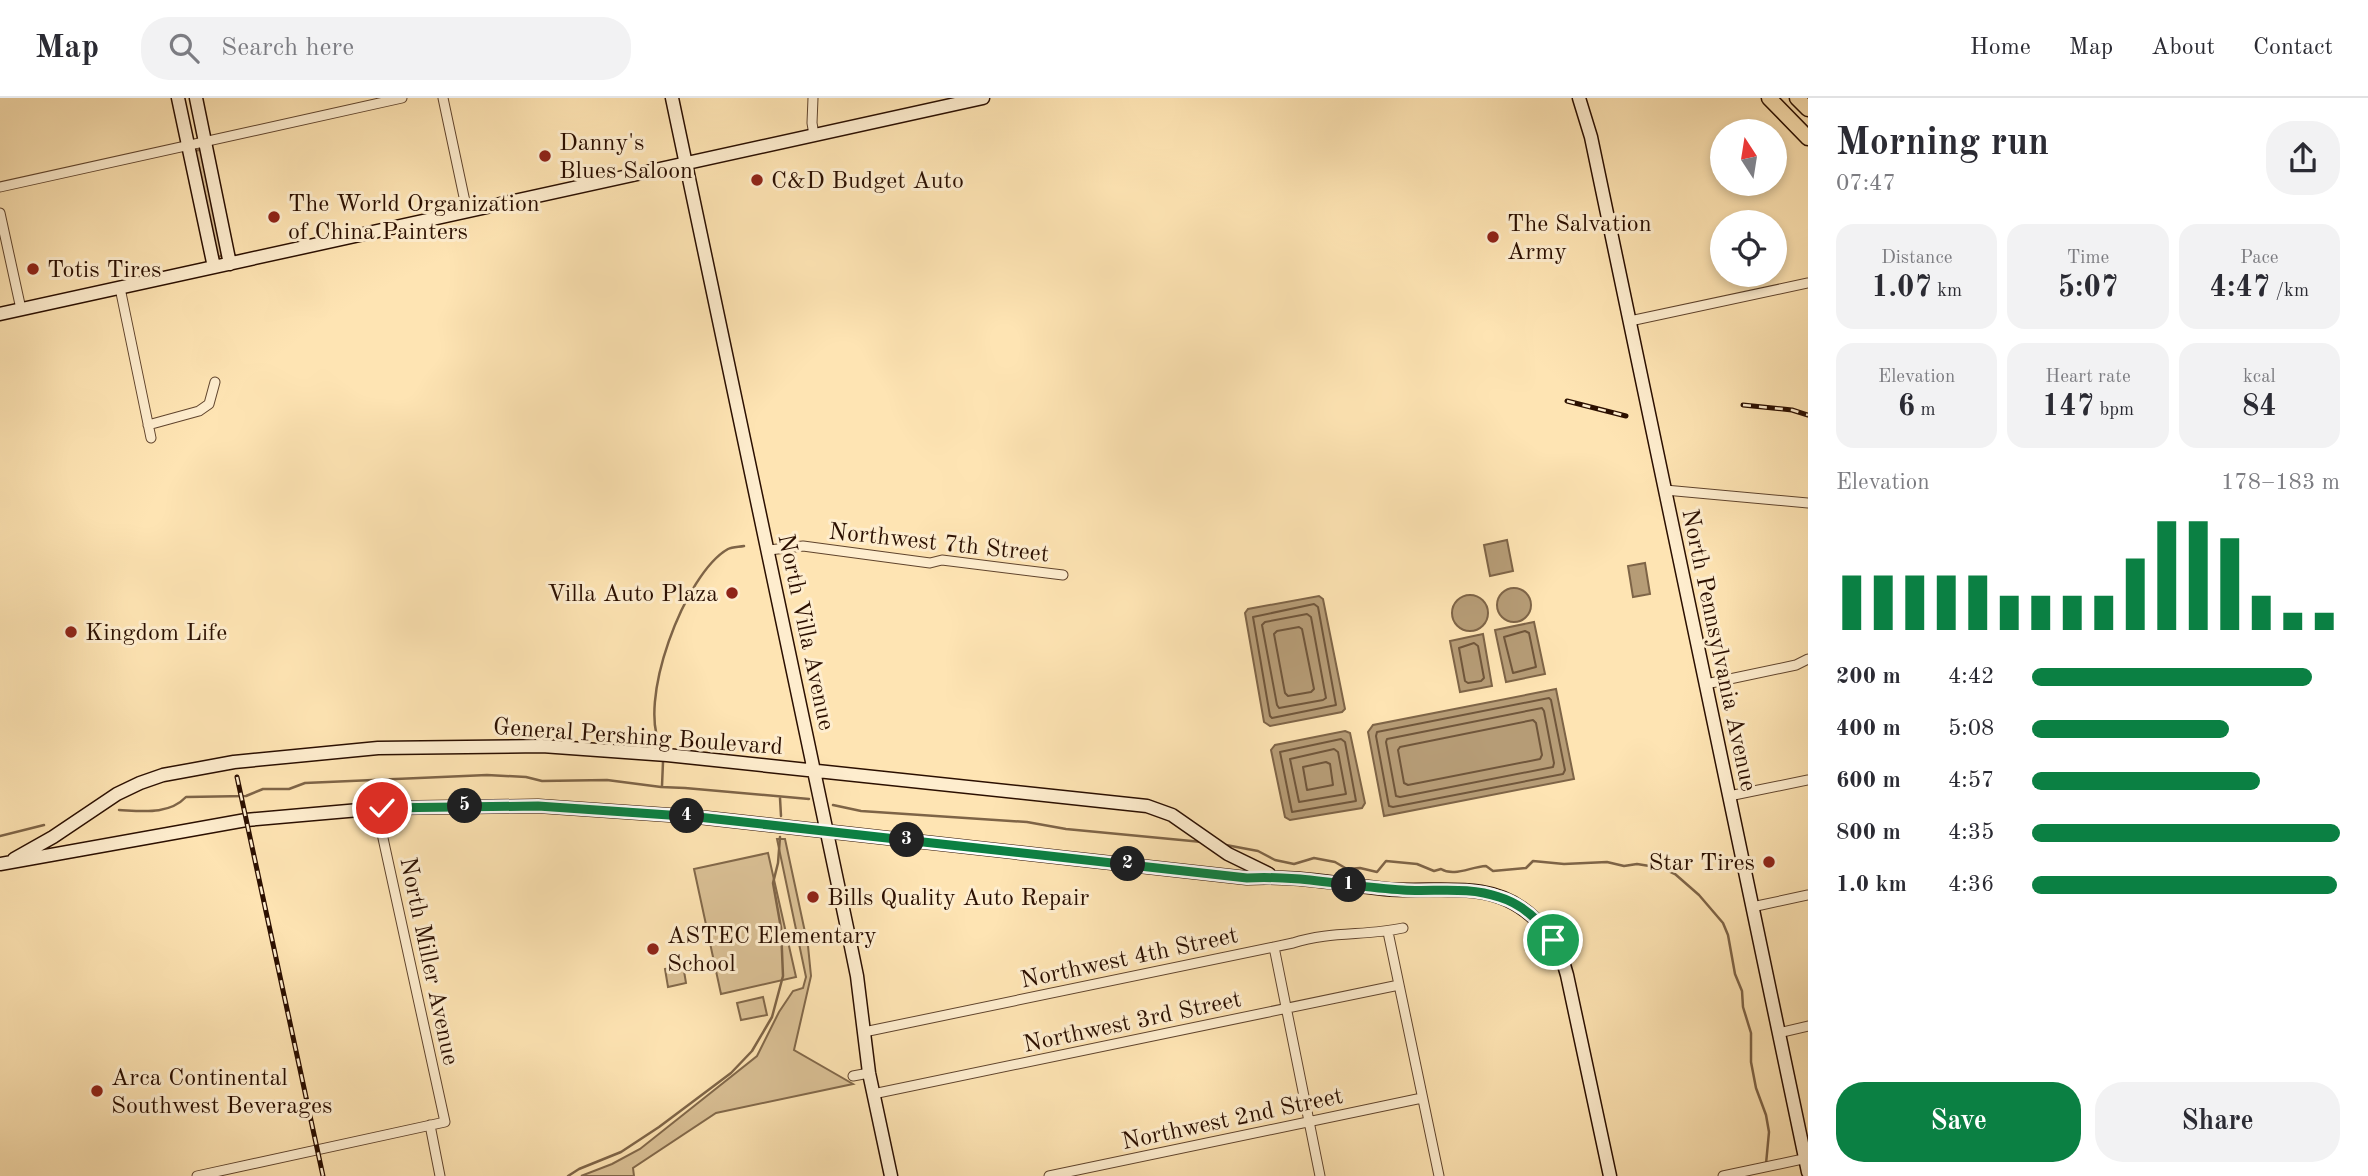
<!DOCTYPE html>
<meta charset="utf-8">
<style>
body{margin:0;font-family:"Old Standard TT",serif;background:#f2f2f3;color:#2b2b33;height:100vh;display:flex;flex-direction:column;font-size:26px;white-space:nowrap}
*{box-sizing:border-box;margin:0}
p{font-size:23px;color:#7c7c81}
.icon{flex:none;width:38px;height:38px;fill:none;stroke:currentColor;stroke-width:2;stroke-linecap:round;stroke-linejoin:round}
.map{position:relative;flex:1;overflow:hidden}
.drawer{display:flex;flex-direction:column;background:#fff;width:560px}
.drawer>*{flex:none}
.needle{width:46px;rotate:348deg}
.controls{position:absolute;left:1710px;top:21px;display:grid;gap:14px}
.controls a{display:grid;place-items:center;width:77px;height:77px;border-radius:50%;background:#fff;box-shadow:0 4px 10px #0003;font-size:35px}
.pin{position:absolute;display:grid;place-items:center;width:60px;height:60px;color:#fff;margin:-30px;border:4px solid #fff;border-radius:50%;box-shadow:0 2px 7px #0007}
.km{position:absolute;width:35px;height:35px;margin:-18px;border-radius:50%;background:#222;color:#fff;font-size:19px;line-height:35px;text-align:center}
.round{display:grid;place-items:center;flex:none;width:74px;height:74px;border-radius:28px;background:#f2f2f3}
.headline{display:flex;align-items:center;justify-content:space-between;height:119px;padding:0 28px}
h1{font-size:38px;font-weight:700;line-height:52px}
.stats{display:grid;grid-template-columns:repeat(3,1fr);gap:10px;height:119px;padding:7px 28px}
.stats div{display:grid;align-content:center;border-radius:18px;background:#f2f2f3;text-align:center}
.stats b{font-size:30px;font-weight:700}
.stats small{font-size:19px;font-weight:400}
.stats p{font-size:19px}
.chart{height:196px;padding:14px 28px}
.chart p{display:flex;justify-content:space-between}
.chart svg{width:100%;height:126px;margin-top:7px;stroke:#0b8043;stroke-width:6}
.cta{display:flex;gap:14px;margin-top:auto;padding:14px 28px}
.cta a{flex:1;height:80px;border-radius:28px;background:#0b8043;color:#fff;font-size:28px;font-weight:700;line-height:80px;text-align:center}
.cta a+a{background:#f2f2f3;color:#2b2b33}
ul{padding:0 28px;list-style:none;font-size:23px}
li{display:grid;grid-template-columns:112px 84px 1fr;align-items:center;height:52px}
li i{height:18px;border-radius:9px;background:#0b8043}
header{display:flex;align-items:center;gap:42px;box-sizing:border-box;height:98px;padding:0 35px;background:#fff;border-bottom:2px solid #e1e1e2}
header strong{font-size:33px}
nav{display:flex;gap:38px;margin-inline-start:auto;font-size:24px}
.search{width:490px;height:63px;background:#f2f2f3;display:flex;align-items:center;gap:18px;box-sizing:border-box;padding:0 24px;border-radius:28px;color:#7c7c81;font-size:26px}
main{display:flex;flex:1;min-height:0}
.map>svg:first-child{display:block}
.green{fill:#dac095;stroke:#82684a;stroke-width:2}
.water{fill:#b69c76;stroke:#7e6447;stroke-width:2}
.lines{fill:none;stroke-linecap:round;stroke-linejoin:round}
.shore{stroke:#70563b;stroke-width:2}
.stream{stroke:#7e6447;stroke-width:2.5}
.street-casing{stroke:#60442d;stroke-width:11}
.secondary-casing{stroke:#2b0f00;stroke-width:15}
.primary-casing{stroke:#2b0f00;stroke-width:17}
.street{stroke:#feedce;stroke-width:9}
.secondary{stroke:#feedce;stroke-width:12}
.primary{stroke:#fee4b3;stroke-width:14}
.rail-casing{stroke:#2b0f00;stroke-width:5}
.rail{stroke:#feedce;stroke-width:2.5;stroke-dasharray:8;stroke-linecap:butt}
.route-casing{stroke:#fff;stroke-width:14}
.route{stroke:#0b8043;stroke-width:9}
.poi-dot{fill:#8f2418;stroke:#feedce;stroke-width:2.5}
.labels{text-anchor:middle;stroke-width:6;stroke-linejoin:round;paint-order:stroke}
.poi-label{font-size:24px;fill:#2b0f00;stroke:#feedce;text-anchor:start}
.street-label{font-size:24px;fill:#2b0f00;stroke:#feedce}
</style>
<header>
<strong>Map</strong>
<div class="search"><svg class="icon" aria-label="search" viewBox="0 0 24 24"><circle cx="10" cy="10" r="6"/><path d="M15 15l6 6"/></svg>Search here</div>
<nav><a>Home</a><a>Map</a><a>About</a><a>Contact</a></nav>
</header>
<main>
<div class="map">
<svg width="1808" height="1078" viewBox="0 0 1808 1078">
<rect width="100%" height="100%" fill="#fee4b3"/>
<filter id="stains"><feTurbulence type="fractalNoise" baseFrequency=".00286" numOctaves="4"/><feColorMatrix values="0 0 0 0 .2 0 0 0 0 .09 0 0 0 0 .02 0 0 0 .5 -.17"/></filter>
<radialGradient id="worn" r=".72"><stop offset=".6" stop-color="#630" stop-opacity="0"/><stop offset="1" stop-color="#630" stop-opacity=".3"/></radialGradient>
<path class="green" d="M198 52 202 53 223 156 219 159 217 158 194 55Z
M777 741H785L808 848 811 878 794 952 853 986 716 1015 633 1070 634 1078H581L612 1066 640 1051 757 958 779 914 793 893 803 890 806 879Z
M768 755 796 879 721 896 694 771Z
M683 867 686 885 668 889 665 871Z
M763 899 767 917 741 922 737 905Z"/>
<path class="water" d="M1507 442 1513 473 1490 478 1484 447Z
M1645 465 1650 496 1633 499 1628 468Z
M1497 507a17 17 0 1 1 34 0a17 17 0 1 1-34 0Z
M1452 515a18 18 0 1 1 36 0a18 18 0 1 1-36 0Z
M1319 498 1323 501 1345 611 1342 614 1270 628 1264 624 1245 515 1248 511Z
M1534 524 1545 576 1506 584 1495 532Z
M1483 536 1492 588 1460 594 1450 543Z
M1556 591 1574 681 1384 718 1368 634 1373 627Z
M1345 633 1350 635 1365 705 1362 710 1290 722 1285 719 1271 652 1275 647Z"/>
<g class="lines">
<path class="shore" d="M1314 506 1318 509 1336 607 1272 620 1270 618 1253 519Z
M1307 516 1311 519 1326 600 1323 602 1279 610 1277 607 1262 527 1265 524Z
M1299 529 1302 531 1314 591 1311 594 1288 598 1285 595 1274 536 1277 533Z
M1525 533 1529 535 1536 569 1513 575 1504 539Z
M1474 545 1478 548 1484 580 1481 583 1468 585 1465 583 1459 550Z
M1549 600 1551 602 1565 672 1563 676 1393 709 1389 708 1376 638 1377 634Z
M1542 610 1544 613 1554 665 1553 669 1400 699 1396 698 1386 644 1387 641Z
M1533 622 1536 625 1542 657 1540 661 1408 687 1404 685 1398 652 1400 649Z
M1341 641 1345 644 1356 703 1292 714 1280 654Z
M1334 651 1338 654 1346 696 1299 704 1290 661Z
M1326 664 1330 666 1333 687 1307 692 1303 669Z"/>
<path class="stream" d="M662 650C635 607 685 475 728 451 732 449 739 449 744 448
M662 688 663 664
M780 700 781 718
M833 707 861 713 1027 724 1066 731 1202 744
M119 712C142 713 169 717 186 699L246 698 263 691H289L305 685 487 677 526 679 542 683 607 682 661 689 685 690 809 701
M0 738 44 727
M1226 747 1258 753 1275 762 1294 766 1314 760 1335 764 1347 771 1360 770 1377 774 1386 763 1417 766 1434 773 1441 771C1454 779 1470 769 1486 768L1493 773 1526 770 1533 763 1564 766 1607 764 1624 768 1637 766 1662 770 1675 776 1699 797 1723 825 1728 837 1735 876 1742 893 1743 909 1751 935V964L1756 990 1766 1017 1769 1034 1766 1066
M568 1078 579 1071 621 1054 659 1029 731 975 752 953 772 919 783 878 781 830 773 785 778 765 780 739"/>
<g class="street-casing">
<path id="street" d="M443 0 467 113
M813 0 812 25 814 37
M0 89 402 0
M0 115 21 211
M120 190 151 340
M1630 223 1808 185
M148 327 199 313 209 306 215 284
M1665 392 1808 405
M769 452 803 448 930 465 942 462 1063 477
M1706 586 1796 567 1808 561
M1729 698 1808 682
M1752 809 1808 797
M1388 834 1439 1078
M1274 849 1320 1078
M864 934 1293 845C1329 833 1367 838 1403 830
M1779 935 1808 928
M853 978 869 975
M873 996 1399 887
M430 1027 440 1078
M197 1078 445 1024 381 731 382 710
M1049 1078 1422 1000
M1723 1078 1808 1060"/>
</g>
<g class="secondary-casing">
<path id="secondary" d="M178 0 214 169
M196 0 230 166
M672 0 849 839 857 878 869 975 891 1078
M1579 0 1591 39 1808 1074
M0 216 983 0
M14 761 53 739 117 696 140 685 163 677 234 664 378 650 542 648 667 657 1147 708 1172 717 1228 756 1269 776
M0 766 246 722 382 710 538 708 698 719 1247 780C1293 777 1339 786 1385 791 1416 794 1452 789 1481 794 1525 801 1556 835 1567 877L1610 1078"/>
</g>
<g class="primary-casing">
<path id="primary" d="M1769 0 1808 40
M1797 0 1808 11"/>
</g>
<use href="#street" class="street"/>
<use href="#secondary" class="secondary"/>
<use href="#primary" class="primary"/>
<g class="rail-casing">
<path id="rail" d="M1567 303 1626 318
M1743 307 1792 312 1808 317
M237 679 323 1078"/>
</g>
<use href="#rail" class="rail"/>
</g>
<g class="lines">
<g class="route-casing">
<path id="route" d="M382 710 538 708 698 719 1247 780C1299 777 1351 789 1403 792 1435 794 1468 788 1499 799 1522 806 1540 823 1553 842"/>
</g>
<use href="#route" class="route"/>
</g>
<g class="poi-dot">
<circle cx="545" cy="58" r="7"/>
<circle cx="757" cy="82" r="7"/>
<circle cx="274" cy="119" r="7"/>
<circle cx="1493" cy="139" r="7"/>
<circle cx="33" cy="171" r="7"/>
<circle cx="732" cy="495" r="7"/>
<circle cx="71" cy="534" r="7"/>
<circle cx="1769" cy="764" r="7"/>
<circle cx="813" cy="799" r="7"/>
<circle cx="653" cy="851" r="7"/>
<circle cx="97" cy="993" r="7"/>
</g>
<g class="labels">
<g class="poi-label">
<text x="559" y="52">Danny's<tspan x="559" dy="28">Blues Saloon</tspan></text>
<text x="771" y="90">C&amp;D Budget Auto</text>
<text x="288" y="113">The World Organization<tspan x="288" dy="28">of China Painters</tspan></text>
<text x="1507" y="133">The Salvation<tspan x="1507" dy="28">Army</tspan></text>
<text x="47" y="179">Totis Tires</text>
<text x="718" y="503" text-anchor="end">Villa Auto Plaza</text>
<text x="85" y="542">Kingdom Life</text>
<text x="1755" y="772" text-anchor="end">Star Tires</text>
<text x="827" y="807">Bills Quality Auto Repair</text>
<text x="667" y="845">ASTEC Elementary<tspan x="667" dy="28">School</tspan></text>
<text x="111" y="987">Arca Continental<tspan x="111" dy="28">Southwest Beverages</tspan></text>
</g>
<g class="street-label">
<text transform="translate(939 444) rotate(6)" y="8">Northwest 7th Street</text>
<text transform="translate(807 534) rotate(78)" y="8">North Villa Avenue</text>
<text transform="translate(1720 552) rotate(78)" y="8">North Pennsylvania Avenue</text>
<text transform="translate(638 638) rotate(4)" y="8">General Pershing Boulevard</text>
<text transform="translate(1129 859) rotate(-12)" y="8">Northwest 4th Street</text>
<text transform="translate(430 863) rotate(78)" y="8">North Miller Avenue</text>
<text transform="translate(1132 923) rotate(-12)" y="8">Northwest 3rd Street</text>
<text transform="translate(1232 1020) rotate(-12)" y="8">Northwest 2nd Street</text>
</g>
</g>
<rect width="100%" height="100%" filter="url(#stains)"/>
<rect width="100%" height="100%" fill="url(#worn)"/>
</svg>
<div class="controls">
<a><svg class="needle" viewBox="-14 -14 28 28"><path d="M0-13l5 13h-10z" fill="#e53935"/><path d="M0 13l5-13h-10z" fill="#7c7c81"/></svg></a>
<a><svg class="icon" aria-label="locate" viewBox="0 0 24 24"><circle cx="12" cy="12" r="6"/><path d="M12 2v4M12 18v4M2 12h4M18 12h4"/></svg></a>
</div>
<div class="pin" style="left:1553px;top:842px;background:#1e9e55"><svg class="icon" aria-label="arrive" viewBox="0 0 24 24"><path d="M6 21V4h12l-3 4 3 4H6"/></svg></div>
<div class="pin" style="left:382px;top:710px;background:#d93025"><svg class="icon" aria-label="check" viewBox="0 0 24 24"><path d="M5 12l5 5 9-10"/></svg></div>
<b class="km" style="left:1349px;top:787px">1</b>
<b class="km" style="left:1128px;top:766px">2</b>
<b class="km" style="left:907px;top:742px">3</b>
<b class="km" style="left:687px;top:718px">4</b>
<b class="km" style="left:465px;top:708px">5</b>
</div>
<section class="drawer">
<div class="headline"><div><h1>Morning run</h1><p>07:47</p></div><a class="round"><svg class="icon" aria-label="share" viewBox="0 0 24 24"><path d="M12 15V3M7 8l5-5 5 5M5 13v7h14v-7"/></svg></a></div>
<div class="stats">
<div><p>Distance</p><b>1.07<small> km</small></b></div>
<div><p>Time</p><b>5:07</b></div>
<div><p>Pace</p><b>4:47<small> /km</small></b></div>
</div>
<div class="stats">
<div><p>Elevation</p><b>6<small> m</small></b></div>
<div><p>Heart rate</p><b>147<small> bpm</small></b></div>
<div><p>kcal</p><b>84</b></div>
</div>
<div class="chart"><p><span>Elevation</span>178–183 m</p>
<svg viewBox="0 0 160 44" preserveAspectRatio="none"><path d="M5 44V25M15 44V25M25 44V25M35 44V25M45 44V25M55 44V32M65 44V32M75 44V32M85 44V32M95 44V19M105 44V6M115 44V6M125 44V12M135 44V32M145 44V38M155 44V38"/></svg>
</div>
<ul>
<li><b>200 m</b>4:42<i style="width:91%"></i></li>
<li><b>400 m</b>5:08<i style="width:64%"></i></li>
<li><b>600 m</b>4:57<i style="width:74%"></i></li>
<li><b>800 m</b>4:35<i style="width:100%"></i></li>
<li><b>1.0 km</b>4:36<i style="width:99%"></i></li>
</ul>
<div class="cta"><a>Save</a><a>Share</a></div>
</section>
</main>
